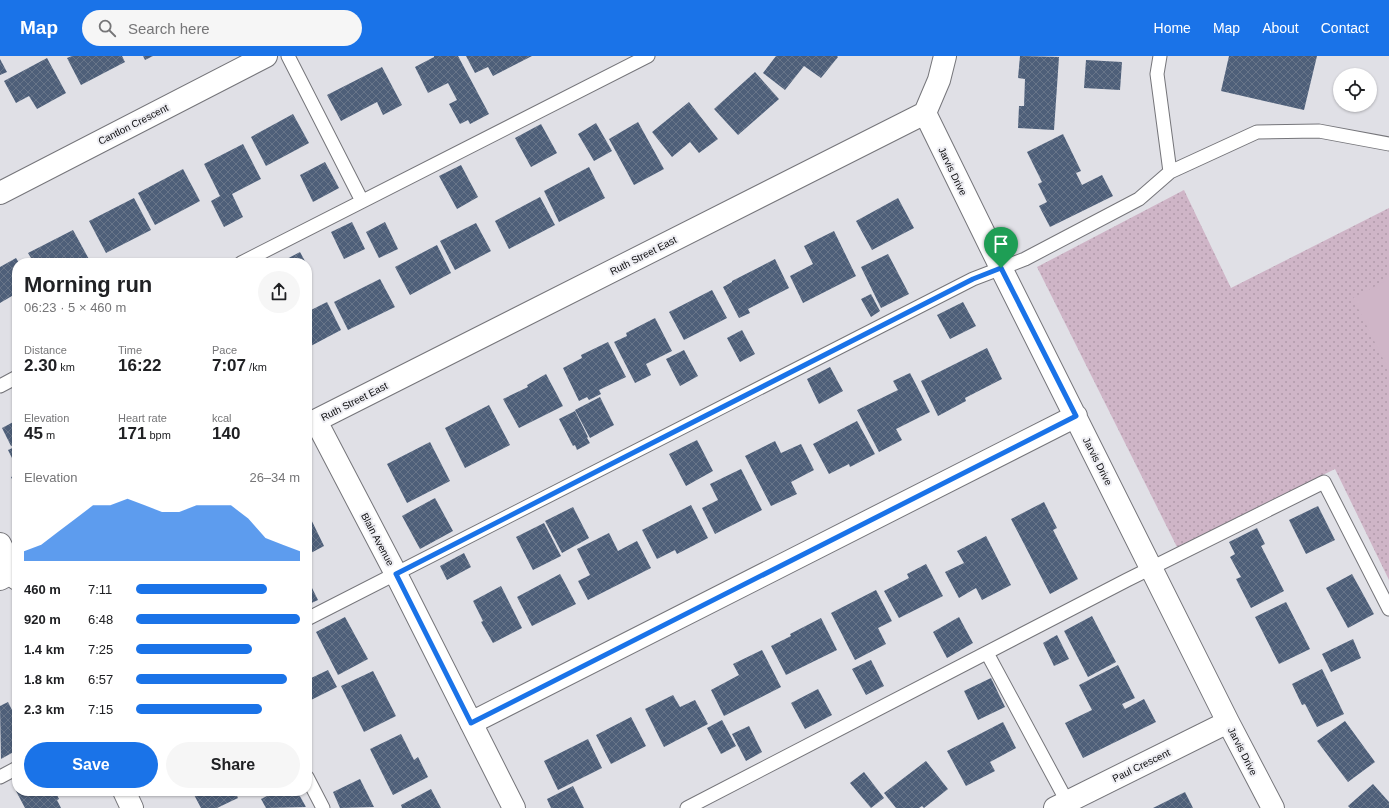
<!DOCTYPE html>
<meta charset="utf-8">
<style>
body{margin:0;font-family:Arial,sans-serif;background:#f6f6f6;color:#202124;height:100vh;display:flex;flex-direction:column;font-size:15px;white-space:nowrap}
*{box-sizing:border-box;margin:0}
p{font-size:13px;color:#757577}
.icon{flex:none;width:22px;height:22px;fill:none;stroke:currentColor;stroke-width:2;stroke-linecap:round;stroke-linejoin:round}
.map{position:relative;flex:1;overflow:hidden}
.side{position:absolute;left:12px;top:202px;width:300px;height:538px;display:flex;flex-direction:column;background:#fff;border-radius:16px;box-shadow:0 1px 3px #0004}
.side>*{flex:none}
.buttons{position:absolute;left:1333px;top:12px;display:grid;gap:8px}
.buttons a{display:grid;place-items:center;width:44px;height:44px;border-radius:50%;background:#fff;box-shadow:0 1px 3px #0004;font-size:20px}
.pin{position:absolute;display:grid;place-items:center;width:34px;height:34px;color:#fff;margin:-41px -17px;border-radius:50% 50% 50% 0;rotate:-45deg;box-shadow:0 0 4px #0007}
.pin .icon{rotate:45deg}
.round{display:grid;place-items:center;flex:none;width:42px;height:42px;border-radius:21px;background:#f6f6f6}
.head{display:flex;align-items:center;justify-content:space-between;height:68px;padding:0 12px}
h1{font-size:22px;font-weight:600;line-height:30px}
.metrics{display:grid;grid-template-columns:repeat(3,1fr);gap:6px;height:68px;padding:4px 12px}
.metrics div{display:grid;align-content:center}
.metrics b{font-size:17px;font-weight:600}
.metrics small{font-size:11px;font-weight:400}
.metrics p{font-size:11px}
.chart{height:112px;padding:8px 12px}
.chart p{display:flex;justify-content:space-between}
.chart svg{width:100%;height:72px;margin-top:4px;fill:#1a73e8;opacity:.7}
.cta{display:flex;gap:8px;margin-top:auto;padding:8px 12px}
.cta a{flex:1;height:46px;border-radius:24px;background:#1a73e8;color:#fff;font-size:16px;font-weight:600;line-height:46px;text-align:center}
.cta a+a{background:#f6f6f6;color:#202124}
ul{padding:0 12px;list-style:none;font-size:13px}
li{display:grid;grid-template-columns:64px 48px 1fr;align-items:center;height:30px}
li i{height:10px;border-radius:5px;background:#1a73e8}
header{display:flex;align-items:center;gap:24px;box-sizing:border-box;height:56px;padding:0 20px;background:#1a73e8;color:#fff}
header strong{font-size:19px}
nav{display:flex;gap:22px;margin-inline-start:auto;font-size:14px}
.search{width:280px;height:36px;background:#f6f6f6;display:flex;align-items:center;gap:10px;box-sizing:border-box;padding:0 14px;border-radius:22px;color:#757577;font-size:15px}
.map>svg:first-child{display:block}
.grass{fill:url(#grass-dots)}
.garden{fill:#cfb5c7}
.building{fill:url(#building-cross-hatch)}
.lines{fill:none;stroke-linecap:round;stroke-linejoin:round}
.lane-casing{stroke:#75757a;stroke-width:15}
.street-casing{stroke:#75757a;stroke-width:24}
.secondary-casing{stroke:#75757a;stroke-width:24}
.lane{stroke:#fff;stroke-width:13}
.street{stroke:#fff;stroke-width:22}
.secondary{stroke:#fff;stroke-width:22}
.route-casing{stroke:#fff;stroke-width:8}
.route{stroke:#1a73e8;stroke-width:5}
.labels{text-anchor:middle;stroke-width:4;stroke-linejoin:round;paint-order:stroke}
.street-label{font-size:10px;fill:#0f0f11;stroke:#eeeef3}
</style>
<header>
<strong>Map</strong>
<div class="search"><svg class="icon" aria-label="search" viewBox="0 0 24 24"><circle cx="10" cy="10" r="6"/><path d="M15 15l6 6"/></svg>Search here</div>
<nav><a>Home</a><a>Map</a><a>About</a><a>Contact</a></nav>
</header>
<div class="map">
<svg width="1389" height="752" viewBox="0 0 1389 752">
<defs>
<pattern id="grass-dots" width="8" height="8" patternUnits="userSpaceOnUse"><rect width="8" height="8" fill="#cfb5c7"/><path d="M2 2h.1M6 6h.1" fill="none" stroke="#b19aaa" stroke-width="1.8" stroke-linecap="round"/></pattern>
<pattern id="building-cross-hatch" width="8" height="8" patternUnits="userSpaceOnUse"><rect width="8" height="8" fill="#4e5f79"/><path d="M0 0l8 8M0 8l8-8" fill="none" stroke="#687589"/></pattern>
</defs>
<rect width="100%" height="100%" fill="#e0e0e6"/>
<path class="grass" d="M1184 134 1231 232 1389 152V524L1335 413 1177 491 1037 211Z"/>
<path class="garden" d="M1389 223V315L1353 242Z"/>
<path class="building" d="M72 0H122L125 6 81 29 67 2Z
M143 0H153L145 4Z
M434 0H458L489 58 470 68 468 64 460 68 449 48 457 44 448 27 428 37 415 11 434 1Z
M466 0H532L493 20 488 11 475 17Z
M776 0H837L838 1 821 22 804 10 785 34 763 17Z
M1020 0 1059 1 1054 74 1018 72 1019 50H1024L1025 23 1018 22Z
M1229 0H1317L1304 54 1221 35Z
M47 2 66 37 37 53 29 40 16 47 4 25Z
M0 3 7 16 0 19Z
M1086 4 1122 6 1120 34 1084 32Z
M382 11 402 49 383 59 377 46 341 65 327 39Z
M755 16 779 43 738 79 714 53Z
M689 46 718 83 699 97 690 86 672 101 652 76Z
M293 58 309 87 266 110 251 81Z
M638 66 664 113 634 129 609 83Z
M596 67 612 95 594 105 578 78Z
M541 68 557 97 531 111 515 82Z
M1063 78 1081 115 1076 117 1082 129 1102 119 1113 140 1050 171 1039 150 1047 146 1038 128 1042 126 1027 96Z
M243 88 261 123 232 138 243 161 224 171 211 145 220 140 204 108Z
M325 106 339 132 313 146 300 119Z
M461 109 478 141 457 153 439 120Z
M589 111 605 142 559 166 544 135Z
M183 113 200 145 155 169 138 137Z
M540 141 555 169 509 193 495 165Z
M134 142 151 174 106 197 89 165Z
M898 142 914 172 872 194 856 165Z
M352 166 365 193 344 203 331 176Z
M385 166 398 193 379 202 366 176Z
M476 167 491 195 455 214 440 185Z
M73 174 90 205 86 207H34L28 197Z
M834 175 856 220 803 247 790 220 813 208 804 190Z
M437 189 451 217 410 239 395 211Z
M300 196 306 207H279Z
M888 198 909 238 881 252 861 211Z
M16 202 19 207H17V237L0 247V211Z
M775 203 789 232 748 253 750 257 739 262 723 231 732 226V225Z
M307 209 312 219 307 221Z
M380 223 395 251 348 274 334 246Z
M712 234 727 262 684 284 669 256Z
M871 238 880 255 871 261 861 243Z
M327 246 341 274 307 292V256Z
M963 246 976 270 950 283 937 259Z
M655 262 672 295 646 308 651 319 635 327 614 286 627 280 626 277Z
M742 274 755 298 740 306 727 282Z
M608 286 626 321 599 334 601 338 589 344 587 341 579 345 563 312 582 302 581 299Z
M987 292 1002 323 965 342 966 345 938 360 921 325Z
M684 294 698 320 680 330 666 303Z
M830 311 843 335 819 348 807 323Z
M910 317 930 356 896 373 902 384 879 396 857 354 898 334 893 325Z
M546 318 563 350 519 372 503 343 528 331 527 329Z
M600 341 614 369 590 382 575 354Z
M489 349 510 389 465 412 445 372Z
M575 355 588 381 587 382 590 387 577 394 575 389 573 390 559 363Z
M17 364V387L11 390 2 372Z
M857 365 875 398 850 411 849 408 829 418 813 388Z
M697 384 713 415 686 430 669 398Z
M775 385 781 397 801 388 814 414 791 426 797 438 771 450 745 400Z
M430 386 450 425 407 447 387 408Z
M17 390V412L8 394Z
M741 413 762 454 715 478 702 452 718 444 710 428Z
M17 418V433L11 421Z
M435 442 453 475 420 493 402 460Z
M1044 446 1057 472 1053 474 1078 523 1050 538 1011 463Z
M691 449 708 482 677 498 675 494 657 503 642 474Z
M1318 450 1335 484 1306 498 1289 464Z
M573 451 589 482 562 497 545 465Z
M307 455 324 490 307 499Z
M544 467 561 500 533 514 516 481Z
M1257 472 1265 488 1261 490 1284 535 1251 552 1236 523 1241 521 1230 501 1235 498 1229 486Z
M609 477 618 495 637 485 651 512 588 544 578 525 590 519 577 493Z
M986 480 1011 529 982 544 976 532 959 542 945 516 964 507 957 495Z
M464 497 471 511 447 524 440 510Z
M926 508 943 540 899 562 884 535 909 522 907 518Z
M560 518 576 548 532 570 517 541Z
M1352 518 1374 558 1348 572 1326 532Z
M307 522 318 544 307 549Z
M501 530 522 572 493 587 481 566 483 565 473 545Z
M876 534 892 565 878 572 886 588 855 604 831 557Z
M1286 546 1310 593 1279 608 1255 561Z
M1092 560 1116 606 1088 621 1064 575Z
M345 561 368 603 338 619 316 576Z
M959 561 973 587 947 602 933 576Z
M821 562 837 594 786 619 771 590 791 580 790 578Z
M1057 579 1069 603 1054 610 1043 587Z
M1353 583 1361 602 1331 616 1322 598Z
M762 594 781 631 724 660 711 634 739 619 733 608Z
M871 604 884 630 866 639 852 613Z
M1118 609 1135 642 1122 648 1125 653 1144 643 1156 666 1083 702 1065 667 1092 654 1079 629Z
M1322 613 1344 658 1317 671 1305 648 1302 649 1292 628Z
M328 614 337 631 307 646V624Z
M373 615 396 660 364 676 341 630Z
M991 622 1005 651 978 664 964 635Z
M818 633 832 659 805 673 791 647Z
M673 639 680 651 695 644 708 668 664 691 645 653Z
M8 646 17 664V694L1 703 0 650Z
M631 661 646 690 611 708 596 679Z
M722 664 736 690 721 698 707 672Z
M1345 665 1375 706 1348 726 1317 685Z
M1003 666 1016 692 990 706 995 715 966 730 947 695Z
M749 670 762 696 746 705 732 678Z
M401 678 414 704 418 701 428 721 393 739 370 693Z
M588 683 602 712 558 734 544 705Z
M926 705 948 733 924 752 922 750 919 752H896L884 737Z
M864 716 884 742 871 752 850 727Z
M360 723 374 751 340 752 333 736Z
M1373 728 1389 746V752H1350L1348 750Z
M573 730 584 752H551L547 743Z
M431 733 441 752H402L401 749Z
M16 735H55L59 743 57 744 61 752H25Z
M192 735H235L238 742 217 752H201Z
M277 735H297L306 751 266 752 261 743Z
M1185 736 1193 752H1153Z"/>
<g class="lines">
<g class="lane-casing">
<path id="lane" d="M288 0 362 145
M1170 116 1257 76 1319 75 1389 88
M241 207 648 0
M0 330 17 321
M307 563 973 223 1025 203 1139 143 1170 116 1157 18 1160 0
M987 597 1070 751
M0 721 17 712
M307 721 323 752
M687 752 1127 524 1324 426 1389 553"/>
</g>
<g class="street-casing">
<path id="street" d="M925 57 1001 212 1228 666 1273 752
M0 137 266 0
M316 365 396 518 514 752
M0 488 17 523
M471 667 1076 360
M124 735 132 752
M1055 752 1228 666"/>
</g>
<g class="secondary-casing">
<path id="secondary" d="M307 369 925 57 939 24 945 0
M0 523 17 514"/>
</g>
<use href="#lane" class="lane"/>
<use href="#street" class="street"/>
<use href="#secondary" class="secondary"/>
</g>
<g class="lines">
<g class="route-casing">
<path id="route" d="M1001 212 1076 360 471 667 396 518 973 223Z"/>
</g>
<use href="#route" class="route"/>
</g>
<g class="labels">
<g class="street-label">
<text transform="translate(133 68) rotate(-27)" y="4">Cantlon Crescent</text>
<text transform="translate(953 115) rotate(64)" y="4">Jarvis Drive</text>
<text transform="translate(643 199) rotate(-27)" y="4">Ruth Street East</text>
<text transform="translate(354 345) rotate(-27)" y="4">Ruth Street East</text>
<text transform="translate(1098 405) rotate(63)" y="4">Jarvis Drive</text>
<text transform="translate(378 483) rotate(62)" y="4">Blain Avenue</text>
<text transform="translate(1243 695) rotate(63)" y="4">Jarvis Drive</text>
<text transform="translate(1141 709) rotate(-26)" y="4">Paul Crescent</text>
</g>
</g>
</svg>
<div class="buttons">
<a><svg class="icon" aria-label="locate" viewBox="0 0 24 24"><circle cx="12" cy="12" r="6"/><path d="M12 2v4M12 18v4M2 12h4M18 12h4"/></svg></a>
</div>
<div class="pin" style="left:1001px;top:212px;background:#1e9e55"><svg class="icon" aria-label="arrive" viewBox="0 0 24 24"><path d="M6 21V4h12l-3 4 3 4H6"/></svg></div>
<section class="side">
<div class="head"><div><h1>Morning run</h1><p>06:23 · 5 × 460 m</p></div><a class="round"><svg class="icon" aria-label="share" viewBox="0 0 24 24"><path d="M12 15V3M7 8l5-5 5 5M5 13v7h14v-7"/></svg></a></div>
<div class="metrics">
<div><p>Distance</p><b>2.30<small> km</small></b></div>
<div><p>Time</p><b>16:22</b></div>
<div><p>Pace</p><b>7:07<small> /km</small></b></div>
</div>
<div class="metrics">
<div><p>Elevation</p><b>45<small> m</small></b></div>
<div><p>Heart rate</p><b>171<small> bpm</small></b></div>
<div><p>kcal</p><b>140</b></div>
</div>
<div class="chart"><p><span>Elevation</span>26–34 m</p>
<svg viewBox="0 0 160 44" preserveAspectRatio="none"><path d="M0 44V38L10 34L20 26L30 18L40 10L50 10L60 6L70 10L80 14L90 14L100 10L110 10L120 10L130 18L140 30L150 34L160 38V44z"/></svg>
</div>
<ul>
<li><b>460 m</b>7:11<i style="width:80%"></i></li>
<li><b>920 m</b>6:48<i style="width:100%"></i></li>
<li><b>1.4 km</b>7:25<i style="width:71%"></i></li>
<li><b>1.8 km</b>6:57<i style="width:92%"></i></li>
<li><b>2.3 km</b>7:15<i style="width:77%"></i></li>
</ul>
<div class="cta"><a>Save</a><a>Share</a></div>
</section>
</div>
